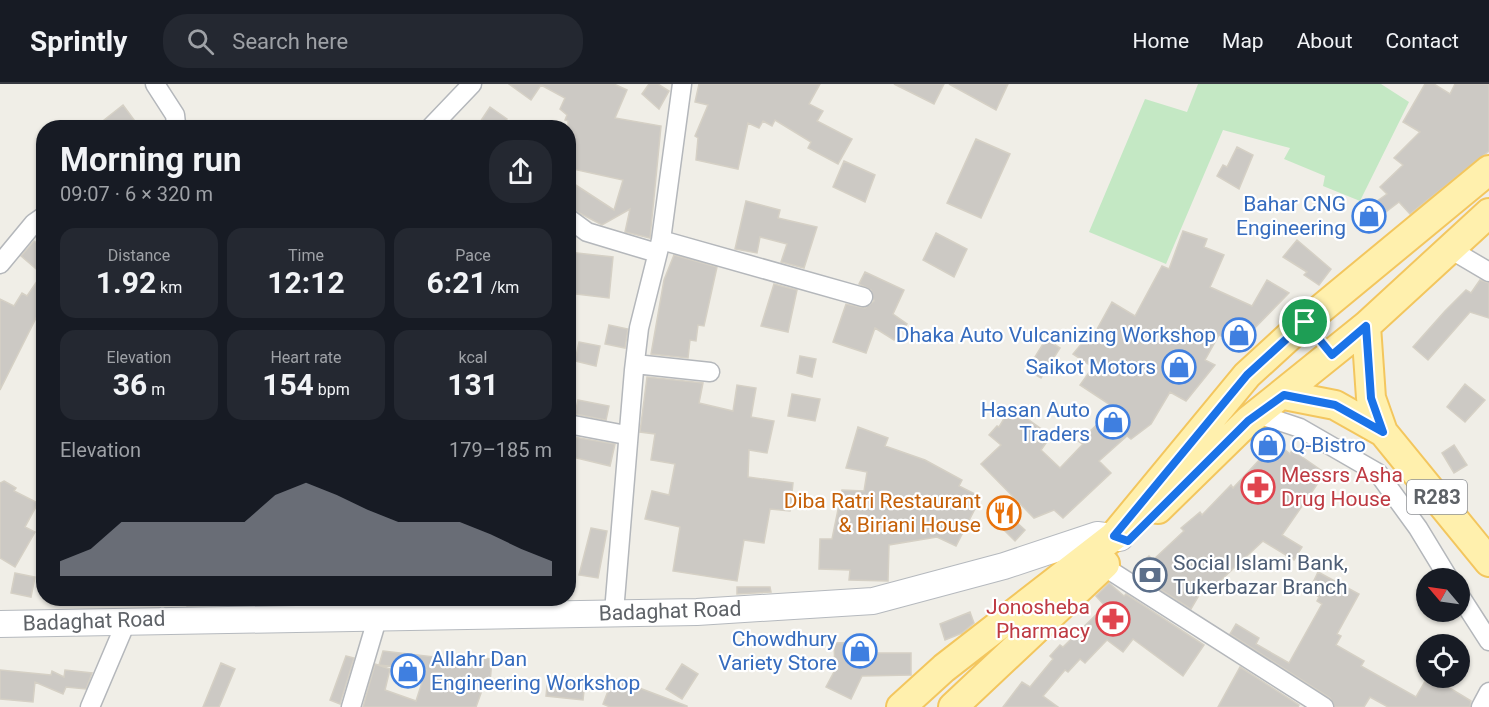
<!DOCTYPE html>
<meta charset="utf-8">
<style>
body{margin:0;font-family:Roboto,sans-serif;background:#242831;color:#f1f3f6;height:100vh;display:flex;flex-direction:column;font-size:22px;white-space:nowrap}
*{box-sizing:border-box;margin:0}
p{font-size:20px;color:#9ea1a6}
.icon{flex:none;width:33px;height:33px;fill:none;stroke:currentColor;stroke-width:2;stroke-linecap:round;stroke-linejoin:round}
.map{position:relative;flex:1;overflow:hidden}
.panel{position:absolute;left:36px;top:36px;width:540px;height:486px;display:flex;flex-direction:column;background:#171b24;border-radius:24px;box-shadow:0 2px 4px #0004}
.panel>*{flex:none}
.needle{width:39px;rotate:299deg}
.controls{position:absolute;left:1416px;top:484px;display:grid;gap:12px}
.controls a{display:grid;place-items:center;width:54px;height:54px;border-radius:50%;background:#171b24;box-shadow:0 2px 4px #0004;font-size:30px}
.pin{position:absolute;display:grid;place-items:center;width:51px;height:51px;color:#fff;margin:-26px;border:3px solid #fff;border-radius:50%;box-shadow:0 2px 6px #0007}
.round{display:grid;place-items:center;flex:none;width:63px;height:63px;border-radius:24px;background:#242831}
.head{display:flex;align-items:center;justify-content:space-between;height:102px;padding:0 24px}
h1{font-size:33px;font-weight:700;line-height:45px}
.figures{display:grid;grid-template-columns:repeat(3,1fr);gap:9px;height:102px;padding:6px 24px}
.figures div{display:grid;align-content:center;border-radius:15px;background:#242831;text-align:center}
.figures b{font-size:30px;font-weight:700}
.figures small{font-size:16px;font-weight:400}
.figures p{font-size:16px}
.chart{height:168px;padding:12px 24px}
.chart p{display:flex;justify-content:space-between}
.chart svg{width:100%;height:108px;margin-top:6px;fill:#8c9099;opacity:.7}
header{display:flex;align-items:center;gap:36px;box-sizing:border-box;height:84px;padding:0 30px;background:#171b24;border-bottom:2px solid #363941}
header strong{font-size:28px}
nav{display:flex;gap:33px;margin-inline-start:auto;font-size:21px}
.search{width:420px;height:54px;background:#242831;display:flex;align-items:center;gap:15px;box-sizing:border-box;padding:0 21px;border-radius:24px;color:#9ea1a6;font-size:22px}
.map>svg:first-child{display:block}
.green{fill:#c4e8c4}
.building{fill:#ccc9c4;stroke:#d5d0c5;stroke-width:1.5}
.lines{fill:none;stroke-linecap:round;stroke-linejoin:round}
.minor-casing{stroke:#b4b7bb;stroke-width:21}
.secondary-casing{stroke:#b5b9be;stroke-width:28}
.primary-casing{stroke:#f3c65e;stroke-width:32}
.minor{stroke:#fff;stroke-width:18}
.secondary{stroke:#fff;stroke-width:26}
.primary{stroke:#fff0ad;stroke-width:28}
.route-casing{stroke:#fff;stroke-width:12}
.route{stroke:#1a73e8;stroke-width:8}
.labels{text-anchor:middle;stroke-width:4.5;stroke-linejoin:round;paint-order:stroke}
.shield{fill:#fff;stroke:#8e9195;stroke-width:1.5}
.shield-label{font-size:20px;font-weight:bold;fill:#5e6267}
.shop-label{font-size:21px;fill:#366cbe;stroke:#fff;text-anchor:end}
.health-label{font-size:21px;fill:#be3a42;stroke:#fff;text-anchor:start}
.food-label{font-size:21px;fill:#c56008;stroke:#fff;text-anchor:end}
.service-label{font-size:21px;fill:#4e5e75;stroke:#fff;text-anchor:start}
.street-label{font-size:21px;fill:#5e6267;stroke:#fff}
</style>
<header>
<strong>Sprintly</strong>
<div class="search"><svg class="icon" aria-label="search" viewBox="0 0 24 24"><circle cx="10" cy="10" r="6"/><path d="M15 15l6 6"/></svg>Search here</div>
<nav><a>Home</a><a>Map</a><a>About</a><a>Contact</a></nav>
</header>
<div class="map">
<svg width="1489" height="623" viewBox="0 0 1489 623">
<rect width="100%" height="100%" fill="#f0eee7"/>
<path class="green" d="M1198 0H1381L1409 18 1360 117 1323 102 1325 92 1284 75 1290 64 1223 46 1166 180 1089 148 1145 15 1187 28Z"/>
<path class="building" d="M509 0H614L627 6 615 34 661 42 650 154 625 148 630 125 602 141 568 123V96L614 126 623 96 568 84V37L565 36 567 31 560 25 565 14 541 1 531 16Z
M649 0H658L669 7 659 25 642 10Z
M699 0H820L809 20 823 27 817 37 852 55 838 80 808 64 811 58 775 36 772 42 763 37 759 44 748 39 738 85 696 76 698 54 695 52 708 21 695 18Z
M894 0H944L934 20Z
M949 0H1008L996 26Z
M1425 0H1434L1450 10 1455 0H1489V67L1410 130 1399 118 1374 137 1366 125 1387 110 1380 103 1403 81 1394 74 1420 48 1403 38Z
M123 21 140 44H94Z
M490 23 507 35 502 44H476Z
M976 55 1010 70 981 134 947 119Z
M1237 63 1253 71 1239 105 1217 92 1223 81 1227 83Z
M844 77 875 91 865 118 833 103Z
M746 117 780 126 778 134 817 143 804 184 781 178 787 160 760 153 757 169 735 165Z
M1183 147 1207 155 1204 163 1224 171 1210 203 1252 222 1267 196 1289 209 1239 260 1219 251 1205 276 1215 281 1186 317 1170 308 1151 340 1131 355 1127 352 1099 377 1111 389 1063 434 1054 426 1034 434 981 380 1001 361 989 351 997 342 999 343 1011 323 1051 352 1041 366 1060 384 1083 360 1078 357 1086 346 1089 348 1115 324 1080 301 1093 283 1073 270 1087 253 1091 256 1112 218 1135 232 1162 182 1169 185Z
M936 149 967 165 954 193 923 176Z
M1297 156 1331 185 1319 201 1304 191 1307 188 1283 173Z
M34 157 44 165V218L0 306V215L14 222 22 209 27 212 42 190 21 172Z
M568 168 613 173 609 214 568 209Z
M674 171 717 183 704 242 698 241 696 257 690 256 688 274 651 270 664 196Z
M865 188 904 206 893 230 907 240 894 256 875 244 866 269 833 258 846 220 865 224 874 217 871 206 859 200Z
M1480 196 1489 199V234L1470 228 1428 276 1413 263 1445 227 1466 206 1471 209Z
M774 200 797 206 788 248 761 242Z
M609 241 628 245 625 264 605 260Z
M1046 255 1060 264 1041 294 1027 286Z
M579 258 600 262 596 282 575 277Z
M800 272 816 275 812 293 797 289Z
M647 293 703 299 699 319 733 327 737 301 756 304 751 333 774 337 767 369 749 366 748 393 793 399 790 427 770 425 764 459 744 456 737 497 673 487 680 443 645 435 652 407 669 411 675 380 651 376 655 350 640 348Z
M1465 300 1485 316 1465 338 1447 323Z
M792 310 820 315 815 337 788 332Z
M578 316 609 322 606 336 575 330Z
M858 343 888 354 885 362 925 376 962 396 959 402 981 413 956 462 937 453 889 461 888 497 849 496 850 486 819 485 820 455H832L842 406 864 407 867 388 846 384Z
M568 352 615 360 610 382 568 372Z
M1276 358 1290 370 1292 366 1325 389 1282 451 1302 463 1294 476 1263 457 1206 510 1202 506 1191 525 1139 492 1141 489 1136 485 1149 472 1153 476 1184 447 1181 444 1200 428 1202 431 1231 401 1233 404Z
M1454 361 1467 381 1454 389 1442 369Z
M4 397 16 404 14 407 38 419 25 443 35 448 15 483 0 474V399Z
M1013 435 1025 446 1015 457 1003 445Z
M591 444 607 447 598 494 579 491Z
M1318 488 1359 510 1337 550 1341 552 1336 561 1364 577 1361 582 1416 613 1427 594H1446L1443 600 1471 617 1470 623H1388L1370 613 1364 623H1335L1330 614 1230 550 1236 540 1259 554 1256 560 1289 579 1322 520 1317 517 1319 513 1309 507Z
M15 489 35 493 31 513 11 509Z
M1109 499 1124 512 1126 510 1204 561 1183 592 1133 555 1123 568 1107 556 1085 579 1080 575 1068 588 1065 586 1043 612 1058 623H1003L1022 598 1030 603 1053 575 1050 572 1060 561 1063 563 1105 522 1096 512Z
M737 503H770L771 508 737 510Z
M186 514H230V521L187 522Z
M970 528 974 539 962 549 945 556 940 540Z
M860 558 861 569H911V591L862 592 851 615 826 603 835 586 834 559Z
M383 567 460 576 461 572 492 575 490 599 485 598 476 623H363L375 580 390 585 385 606 416 617 426 586 379 581Z
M346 572 354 574 340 620 330 616Z
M221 579 235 585 219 623H203Z
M682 580 698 590 682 615 666 605Z
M1240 583 1299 621 1298 623H1218Z
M0 586 51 591 52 587 64 593 65 586 92 589 86 605 66 603 63 610 35 598 33 618 0 615Z
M548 593 585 597 583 616 546 612Z
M613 594 687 622V623H610L603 620Z"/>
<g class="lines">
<g class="minor-casing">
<path id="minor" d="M155 0 175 31 176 40
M430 44 472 0
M568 134 587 148 657 169
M661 156 863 213
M1450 165 1489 188
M0 180 34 139 44 132
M635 280 710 288
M1258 330 1300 344 1378 389 1418 444 1449 495
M568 340 626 351
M1103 482 1324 623
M1460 512 1489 557
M614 528 634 286 639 244 661 156 682 0
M90 623 127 536
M351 623 378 532
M1481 623 1489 608"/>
</g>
<g class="secondary-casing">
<path id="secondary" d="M0 540 697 528 873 517 1004 482 1097 451 1120 454"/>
</g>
<g class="primary-casing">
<path id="primary" d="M1366 242 1371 314 1383 348
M1284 311 1335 321 1383 348 1489 478
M1158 425 1248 337 1366 242 1489 129
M901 623 944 584 1114 452 1247 291 1305 238 1489 86
M953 623 1105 480"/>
</g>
<use href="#minor" class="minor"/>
<use href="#secondary" class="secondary"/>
<use href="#primary" class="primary"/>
</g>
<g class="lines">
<g class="route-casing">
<path id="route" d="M1305 238 1332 271 1366 242 1371 314 1383 348 1335 321 1284 311 1248 337 1128 457 1114 452 1247 291Z"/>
</g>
<use href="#route" class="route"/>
</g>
<defs>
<g id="shop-ring" transform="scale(1.725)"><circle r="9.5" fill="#fff" stroke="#3f7fe0" stroke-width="1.5"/><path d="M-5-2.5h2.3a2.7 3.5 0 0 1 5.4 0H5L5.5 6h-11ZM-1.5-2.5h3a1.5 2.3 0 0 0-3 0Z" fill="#3f7fe0"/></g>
<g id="pharmacy-ring" transform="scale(1.725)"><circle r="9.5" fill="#fff" stroke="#e0444e" stroke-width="1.5"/><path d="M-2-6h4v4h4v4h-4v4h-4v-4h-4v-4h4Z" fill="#e0444e"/></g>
<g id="restaurant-ring" transform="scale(1.725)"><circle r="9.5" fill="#fff" stroke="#e8710a" stroke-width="1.5"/><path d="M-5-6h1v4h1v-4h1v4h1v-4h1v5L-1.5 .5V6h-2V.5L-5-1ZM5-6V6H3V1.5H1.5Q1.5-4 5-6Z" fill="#e8710a"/></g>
<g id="bank-ring" transform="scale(1.725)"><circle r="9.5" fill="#fff" stroke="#5c6f8a" stroke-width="1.5"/><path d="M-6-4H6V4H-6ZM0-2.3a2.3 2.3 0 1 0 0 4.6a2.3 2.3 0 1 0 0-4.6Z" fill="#5c6f8a"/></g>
</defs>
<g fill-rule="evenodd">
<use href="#shop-ring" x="1369" y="132"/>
<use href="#shop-ring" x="1239" y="251"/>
<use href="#shop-ring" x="1179" y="283"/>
<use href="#shop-ring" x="1113" y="338"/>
<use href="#shop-ring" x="1268" y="361"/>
<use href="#pharmacy-ring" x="1258" y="403"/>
<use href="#restaurant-ring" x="1004" y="429"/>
<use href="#bank-ring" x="1150" y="491"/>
<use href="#pharmacy-ring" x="1113" y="535"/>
<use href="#shop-ring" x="860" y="567"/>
<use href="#shop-ring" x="408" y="587"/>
</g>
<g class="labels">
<rect class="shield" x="1407" y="396" width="60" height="34" rx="4.5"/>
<g class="shield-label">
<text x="1437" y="420">R283</text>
</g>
<g class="shop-label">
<text x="1346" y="127">Bahar CNG<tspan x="1346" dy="24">Engineering</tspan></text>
<text x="1216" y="258">Dhaka Auto Vulcanizing Workshop</text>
<text x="1156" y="290">Saikot Motors</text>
<text x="1090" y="333">Hasan Auto<tspan x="1090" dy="24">Traders</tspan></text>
<text x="1291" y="368" text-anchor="start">Q-Bistro</text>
<text x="837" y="562">Chowdhury<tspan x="837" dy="24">Variety Store</tspan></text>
<text x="431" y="582" text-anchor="start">Allahr Dan<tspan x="431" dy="24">Engineering Workshop</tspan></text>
</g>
<g class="health-label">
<text x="1281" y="398">Messrs Asha<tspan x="1281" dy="24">Drug House</tspan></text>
<text x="1090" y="530" text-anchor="end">Jonosheba<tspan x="1090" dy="24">Pharmacy</tspan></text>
</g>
<g class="food-label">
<text x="981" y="424">Diba Ratri Restaurant<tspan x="981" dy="24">&amp; Biriani House</tspan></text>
</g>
<g class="service-label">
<text x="1173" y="486">Social Islami Bank,<tspan x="1173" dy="24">Tukerbazar Branch</tspan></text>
</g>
<g class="street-label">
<text transform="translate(670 527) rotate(-2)" y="7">Badaghat Road</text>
<text transform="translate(94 537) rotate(-2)" y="7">Badaghat Road</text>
</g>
</g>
</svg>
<div class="controls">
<a><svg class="needle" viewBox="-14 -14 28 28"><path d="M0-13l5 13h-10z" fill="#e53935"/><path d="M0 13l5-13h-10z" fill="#9ea1a6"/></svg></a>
<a><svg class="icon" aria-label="locate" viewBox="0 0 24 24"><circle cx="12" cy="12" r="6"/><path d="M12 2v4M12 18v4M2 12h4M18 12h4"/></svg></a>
</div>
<div class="pin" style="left:1305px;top:238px;background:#1e9e55"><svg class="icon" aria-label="arrive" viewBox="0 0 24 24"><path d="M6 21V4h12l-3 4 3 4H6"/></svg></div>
<section class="panel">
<div class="head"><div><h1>Morning run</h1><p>09:07 · 6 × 320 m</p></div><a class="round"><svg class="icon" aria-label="share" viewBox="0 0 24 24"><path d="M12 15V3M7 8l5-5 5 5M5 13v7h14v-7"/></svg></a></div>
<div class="figures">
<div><p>Distance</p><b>1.92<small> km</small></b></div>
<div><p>Time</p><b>12:12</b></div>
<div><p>Pace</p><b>6:21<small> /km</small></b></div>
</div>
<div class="figures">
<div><p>Elevation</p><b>36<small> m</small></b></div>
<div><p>Heart rate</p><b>154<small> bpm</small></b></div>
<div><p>kcal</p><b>131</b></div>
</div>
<div class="chart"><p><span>Elevation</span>179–185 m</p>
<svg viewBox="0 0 160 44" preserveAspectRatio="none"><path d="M0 44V38L10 33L20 22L30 22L40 22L50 22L60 22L70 11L80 6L90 11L100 17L110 22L120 22L130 22L140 27L150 33L160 38V44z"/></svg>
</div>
</section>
</div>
